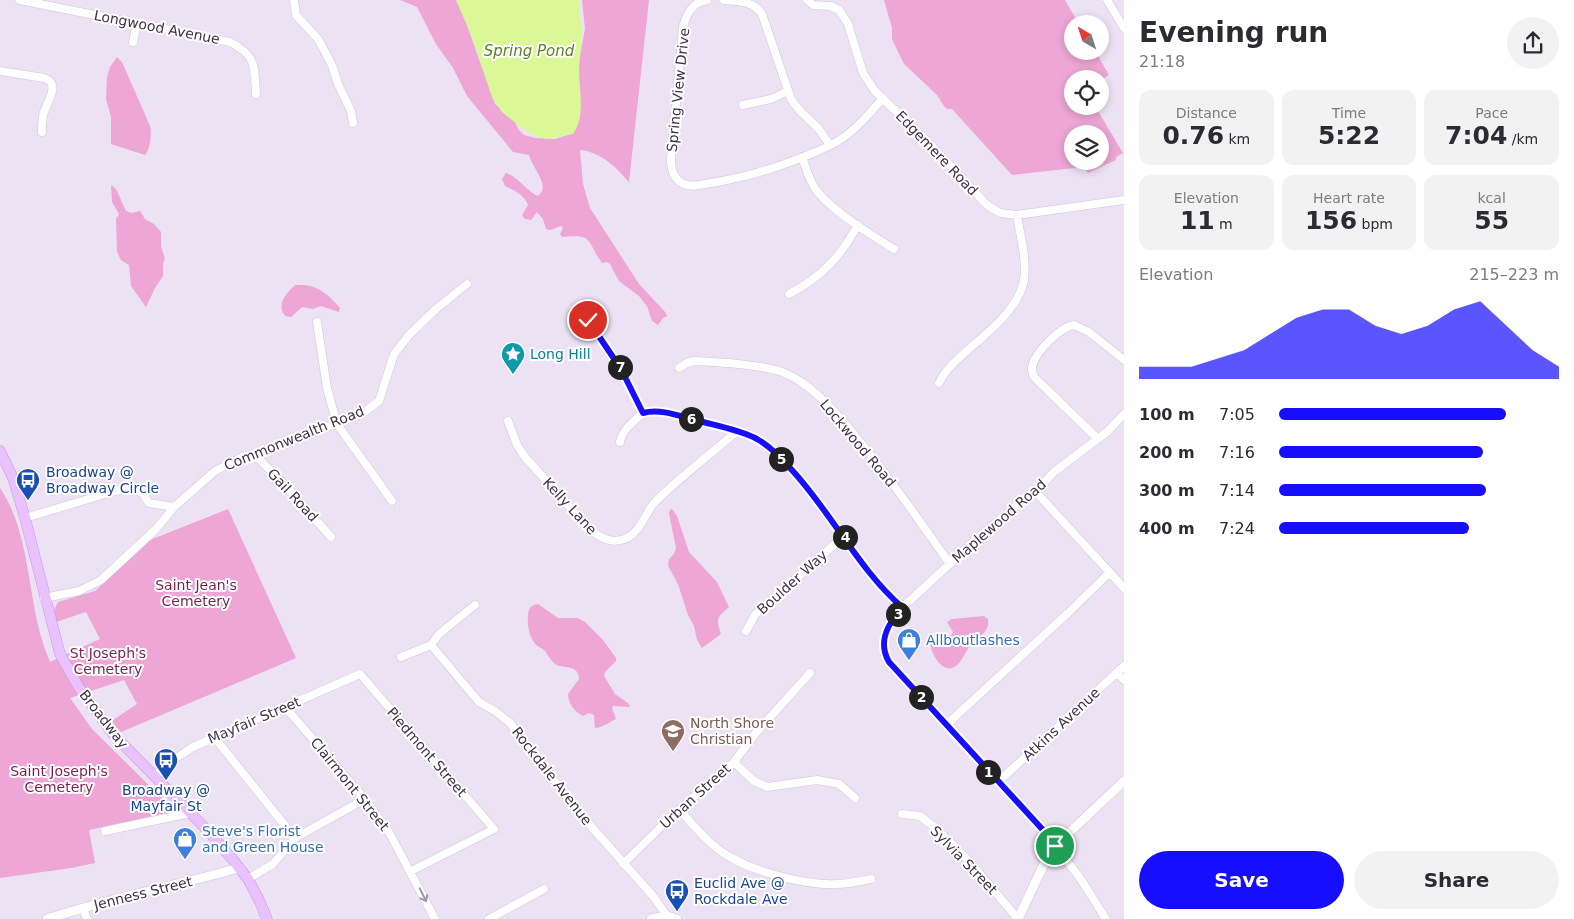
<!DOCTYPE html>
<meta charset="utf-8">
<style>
body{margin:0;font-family:"DejaVu Sans",sans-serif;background:#f2f2f3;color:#2b2b33;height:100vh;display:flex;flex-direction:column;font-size:19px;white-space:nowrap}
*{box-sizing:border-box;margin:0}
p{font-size:16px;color:#7c7c81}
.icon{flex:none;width:28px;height:28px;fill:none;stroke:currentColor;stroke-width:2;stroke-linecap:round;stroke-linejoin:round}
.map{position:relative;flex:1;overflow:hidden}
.details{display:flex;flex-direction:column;background:#fff;width:450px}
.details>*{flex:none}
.needle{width:32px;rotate:321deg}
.buttons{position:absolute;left:1064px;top:15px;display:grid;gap:10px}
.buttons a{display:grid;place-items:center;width:45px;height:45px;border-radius:50%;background:#fff;box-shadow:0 2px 8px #0003;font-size:25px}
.pin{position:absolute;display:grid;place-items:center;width:42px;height:42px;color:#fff;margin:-21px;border:2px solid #fff;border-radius:50%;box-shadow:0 1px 5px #0007}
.km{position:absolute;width:25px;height:25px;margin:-12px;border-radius:50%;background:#222;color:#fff;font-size:14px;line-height:25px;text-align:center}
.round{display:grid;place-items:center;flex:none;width:52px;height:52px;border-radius:26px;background:#f2f2f3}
.overview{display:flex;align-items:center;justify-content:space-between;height:85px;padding:0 15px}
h1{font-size:28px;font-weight:800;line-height:38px}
.metrics{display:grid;grid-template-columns:repeat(3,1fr);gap:8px;height:85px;padding:5px 15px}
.metrics div{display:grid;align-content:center;border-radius:12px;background:#f2f2f3;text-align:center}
.metrics b{font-size:25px;font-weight:800}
.metrics small{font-size:14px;font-weight:400}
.metrics p{font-size:14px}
.chart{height:140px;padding:10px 15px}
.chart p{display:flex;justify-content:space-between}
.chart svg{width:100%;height:90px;margin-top:5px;fill:#170eff;opacity:.7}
.button{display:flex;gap:10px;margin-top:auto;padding:10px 15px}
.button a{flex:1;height:58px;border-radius:30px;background:#170eff;color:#fff;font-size:20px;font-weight:800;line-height:58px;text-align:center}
.button a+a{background:#f2f2f3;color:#2b2b33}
ul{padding:0 15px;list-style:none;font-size:16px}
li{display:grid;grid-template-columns:80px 60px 1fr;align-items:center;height:38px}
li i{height:12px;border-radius:6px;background:#170eff}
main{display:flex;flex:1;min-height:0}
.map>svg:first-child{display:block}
.green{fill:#eda6d5;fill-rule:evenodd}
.water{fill:#dbf897}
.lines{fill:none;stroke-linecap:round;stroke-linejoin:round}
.minor-casing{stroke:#d1c1de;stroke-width:9}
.tertiary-casing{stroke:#d1c1de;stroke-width:10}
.secondary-casing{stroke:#c794e6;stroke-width:11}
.minor{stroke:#fff;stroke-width:8}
.tertiary{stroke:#fff;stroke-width:9}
.secondary{stroke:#e9c1ff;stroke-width:10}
.oneway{stroke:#9e98a2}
.route-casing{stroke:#fff;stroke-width:10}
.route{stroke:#170eff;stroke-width:6}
.labels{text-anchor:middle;stroke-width:4;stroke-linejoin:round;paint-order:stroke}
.street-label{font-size:14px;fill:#3c3246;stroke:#fff}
.culture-label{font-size:14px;fill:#0d838f;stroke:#fff;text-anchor:start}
.transit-label{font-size:14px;fill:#164399;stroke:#fff;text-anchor:start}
.park-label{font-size:14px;fill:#7d1f4e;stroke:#fff}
.shop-label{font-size:14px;fill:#366cbe;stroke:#fff;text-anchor:start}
.education-label{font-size:14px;fill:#785e54;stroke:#fff;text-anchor:start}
.water-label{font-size:15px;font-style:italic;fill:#61811b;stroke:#fff}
</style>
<main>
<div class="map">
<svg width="1124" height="919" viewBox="0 0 1124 919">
<rect width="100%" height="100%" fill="#ece2f3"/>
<path class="green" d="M400 0H458L495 104 514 120 519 130 524 135 535 138 555 139 571 134 575 129 576 78 585 29 582 0H649L629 182C616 167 601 152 580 150L583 184 590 208 639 284 666 313 667 317H664L658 325 652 321 647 306 639 296 619 281 610 264 607 262 602 263C586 240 594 234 562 237L560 234 563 228 561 226 550 230 546 229 543 219 537 212 531 220 525 219 522 215 528 205C524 194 514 191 505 186L502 179 506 173C518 177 526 190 537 196 553 187 531 167 529 155L513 152 467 96 453 68 436 44 417 7Z
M884 0H1065L1079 24H1072V51H1095L1109 75 1100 80V79H1072V106H1095L1123 153 1116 157V160L1088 173 1084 167 1012 175 952 109H947L944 106 937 95 904 64 892 39V28ZM1072 134H1100V161H1072Z
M117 57 122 62 150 126C152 134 150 150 145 155L111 144V117L106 99 107 77 110 67Z
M111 185 116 189 126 211 132 213 140 211 145 219 154 224 161 232V246L165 259 163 263V276L155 288 146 307 131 286 129 265 121 260 117 252 116 219 119 214 112 202Z
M295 285C317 284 326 292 340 308L339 312 321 306 313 309 302 307 291 317 285 316C276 304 286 294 295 285Z
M0 488C26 526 28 581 38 625 41 638 45 650 50 662L100 639 86 612 56 622 53 612 58 602 95 591 150 540 228 509 296 658 121 732 110 722 137 704 124 680 70 698 92 729 175 811 89 830 95 863 71 868 0 878Z
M672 509 677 516 689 552 717 582 729 607C716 619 716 618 721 634L702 648 697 640 694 626 688 615 678 584 668 566 669 559 674 554 676 548 669 513 670 510Z
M538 604 558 618H578L585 622 603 640 616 658V661L605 672 604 676 615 694 628 703 630 707 613 706 612 708 616 719C609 722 602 728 595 728L594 715 589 713 583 716C574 711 569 705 568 694L579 679C579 664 563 669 555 664 550 660 548 655 545 651 542 648 538 647 535 644 529 636 527 624 528 614 529 607 532 605 538 604Z
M984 616 988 619C990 633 978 636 970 646 965 652 963 660 957 665 944 677 931 654 930 643L936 637C942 635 950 640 953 632L947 622 952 619Z"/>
<path class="water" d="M456 0H579C579 11 581 20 582 31 582 44 579 57 579 70 579 90 586 116 573 134L548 139 538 137 523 129 502 112 492 97 472 37Z"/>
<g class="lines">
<g class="minor-casing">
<path id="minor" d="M20 0 230 42C257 56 254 66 256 94
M294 0 296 15 318 39 332 65 338 84 351 111 353 123
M707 0C692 3 687 13 683 27L671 159C671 170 674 180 684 184 693 188 702 184 711 183 746 177 770 170 803 157 815 152 827 148 838 141 856 130 869 114 883 98
M724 0C739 1 753 1 762 14L791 99 800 111 818 128 830 145
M807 0 813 5 830 6 839 10 848 24 863 73 874 90 930 144 987 205 1000 213 1017 215 1124 200
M1107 0 1124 28
M133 42 137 23
M0 71 44 78C61 83 48 100 44 112 42 118 42 125 42 132
M743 105 771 99 788 91
M802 157C806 168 809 180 816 190 832 211 870 234 894 249
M789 294C823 276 839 258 858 225
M588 320 621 369 643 413C661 408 682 417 699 421 718 426 740 429 757 439 771 447 781 458 791 469 832 513 858 569 903 607 888 623 877 641 889 663L1043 830 1080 878 1106 919
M317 322 327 388 337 424 392 501
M679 368 687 363 695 361C717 362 762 365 782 372 811 383 832 409 852 432 887 473 918 519 950 564
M939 383C942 377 946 371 950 367 973 342 1018 315 1024 280 1027 259 1020 235 1017 215
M508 421 517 445 525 457 589 529C601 538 612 545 627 538 641 531 645 513 655 502 680 477 710 455 737 431
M1098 439 1037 380C1034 377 1032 374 1032 369 1032 355 1060 327 1074 325L1089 332 1124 360
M620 442C622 430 634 421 643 413
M254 454 284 484 331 537
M1035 491 1124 588
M25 518 115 491 138 487 149 503 174 507
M44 598 79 591 101 580 156 529 174 507 215 471 242 457 270 450 363 413 379 401 394 354 409 335 436 309 467 284
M903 607 981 535 1042 485 1054 472 1108 431 1124 414
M746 631 755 615 844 536
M431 645 479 702 495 711 510 723 580 814 653 896 667 916
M401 657 431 645 439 634 475 605
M1117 673 1124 680
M285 707 365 799 390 834 435 919
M946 725 1068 613 1110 572
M214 737 295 838
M734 762 755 734 810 673
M154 777 170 762 193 747 360 674 494 829 411 871
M998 782 1124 666
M680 810C695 827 710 846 730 857 755 872 808 886 837 884 849 884 860 881 871 879
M902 814 920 816 938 830 970 862 1018 919
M105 831 190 813
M623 864 670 818 734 762 754 781 767 787 817 780 839 784 855 798
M248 879 273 864 295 838 365 799
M83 908 87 919
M489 919 544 889"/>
</g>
<g class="tertiary-casing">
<path id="tertiary" d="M47 919C110 898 175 886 239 868
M651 919 667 916 677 919
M1018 919 1044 864 1055 846 1124 781"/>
</g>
<g class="secondary-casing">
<path id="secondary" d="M0 451 13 478 25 518 60 654 78 686 113 734 211 834 233 860 248 879 260 902 267 919"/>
</g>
<use href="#minor" class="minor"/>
<use href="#tertiary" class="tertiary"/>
<use href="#secondary" class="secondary"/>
</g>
<defs><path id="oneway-shaft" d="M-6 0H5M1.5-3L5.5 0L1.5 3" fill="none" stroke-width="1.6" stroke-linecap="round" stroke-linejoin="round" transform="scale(1.25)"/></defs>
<use class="oneway" href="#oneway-shaft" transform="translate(423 895) rotate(63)"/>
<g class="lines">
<g class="route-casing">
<path id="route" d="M588 320 621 369 643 413C661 408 682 417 699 421 718 426 740 430 757 439 771 447 781 458 791 469 832 513 858 569 903 608 888 623 877 641 889 662L1043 830 1055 846"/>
</g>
<use href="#route" class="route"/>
</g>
<defs>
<g id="sight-pin" transform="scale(1.25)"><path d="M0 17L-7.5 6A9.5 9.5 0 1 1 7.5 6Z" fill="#0f9aa8" stroke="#fff"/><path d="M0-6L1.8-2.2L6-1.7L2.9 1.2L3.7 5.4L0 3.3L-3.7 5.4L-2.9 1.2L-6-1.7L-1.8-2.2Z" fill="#fff"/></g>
<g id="bus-pin" transform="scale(1.25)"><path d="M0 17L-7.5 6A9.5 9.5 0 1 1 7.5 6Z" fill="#1a4fb4" stroke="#fff"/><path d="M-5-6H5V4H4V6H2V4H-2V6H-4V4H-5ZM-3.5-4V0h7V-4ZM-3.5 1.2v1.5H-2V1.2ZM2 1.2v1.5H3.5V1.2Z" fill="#fff"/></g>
<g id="shop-pin" transform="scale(1.25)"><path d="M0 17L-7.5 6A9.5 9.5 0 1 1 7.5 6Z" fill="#3f7fe0" stroke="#fff"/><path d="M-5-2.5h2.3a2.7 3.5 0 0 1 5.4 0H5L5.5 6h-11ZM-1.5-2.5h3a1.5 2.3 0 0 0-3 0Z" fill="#fff"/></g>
<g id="school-pin" transform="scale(1.25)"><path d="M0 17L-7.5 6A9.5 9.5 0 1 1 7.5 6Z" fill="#8d6e63" stroke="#fff"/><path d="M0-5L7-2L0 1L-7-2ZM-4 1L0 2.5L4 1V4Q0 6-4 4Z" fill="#fff"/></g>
</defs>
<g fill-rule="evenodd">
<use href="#sight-pin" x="513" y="354"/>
<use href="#bus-pin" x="28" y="480"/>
<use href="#shop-pin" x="909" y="640"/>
<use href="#school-pin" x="673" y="731"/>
<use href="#bus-pin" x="166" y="760"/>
<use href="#shop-pin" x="185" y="839"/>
<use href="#bus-pin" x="677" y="891"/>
</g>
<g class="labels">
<g class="street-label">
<text transform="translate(157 27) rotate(11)" y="5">Longwood Avenue</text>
<text transform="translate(678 90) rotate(-84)" y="5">Spring View Drive</text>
<text transform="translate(937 153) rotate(46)" y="5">Edgemere Road</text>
<text transform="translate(294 438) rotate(-22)" y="5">Commonwealth Road</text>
<text transform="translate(858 443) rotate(50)" y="5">Lockwood Road</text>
<text transform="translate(293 495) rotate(47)" y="5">Gail Road</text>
<text transform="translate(570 506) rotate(47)" y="5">Kelly Lane</text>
<text transform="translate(999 521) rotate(-41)" y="5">Maplewood Road</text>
<text transform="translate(792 582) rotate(-42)" y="5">Boulder Way</text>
<text transform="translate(104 719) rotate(52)" y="5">Broadway</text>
<text transform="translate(254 720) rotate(-23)" y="5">Mayfair Street</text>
<text transform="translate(1061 724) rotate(-43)" y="5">Atkins Avenue</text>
<text transform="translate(427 752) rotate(49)" y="5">Piedmont Street</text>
<text transform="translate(552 776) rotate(52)" y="5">Rockdale Avenue</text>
<text transform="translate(350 784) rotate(51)" y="5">Clairmont Street</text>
<text transform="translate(695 796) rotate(-42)" y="5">Urban Street</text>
<text transform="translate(964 860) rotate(46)" y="5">Sylvia Street</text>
<text transform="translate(143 893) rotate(-14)" y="5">Jenness Street</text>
</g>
<g class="culture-label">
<text x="530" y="359">Long Hill</text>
</g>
<g class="transit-label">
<text x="46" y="477">Broadway @<tspan x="46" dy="16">Broadway Circle</tspan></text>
<text x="166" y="795" text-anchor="middle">Broadway @<tspan x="166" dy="16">Mayfair St</tspan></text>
<text x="694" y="888">Euclid Ave @<tspan x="694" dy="16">Rockdale Ave</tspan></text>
</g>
<g class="park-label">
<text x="196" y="590">Saint Jean's<tspan x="196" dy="16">Cemetery</tspan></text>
<text x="108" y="658">St Joseph's<tspan x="108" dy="16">Cemetery</tspan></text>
<text x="59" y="776">Saint Joseph's<tspan x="59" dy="16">Cemetery</tspan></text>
</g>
<g class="shop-label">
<text x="926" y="645">Allboutlashes</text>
<text x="202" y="836">Steve's Florist<tspan x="202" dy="16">and Green House</tspan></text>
</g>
<g class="education-label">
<text x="690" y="728">North Shore<tspan x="690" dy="16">Christian</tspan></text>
</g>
<g class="water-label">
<text x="529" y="56">Spring Pond</text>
</g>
</g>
</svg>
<div class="buttons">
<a><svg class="needle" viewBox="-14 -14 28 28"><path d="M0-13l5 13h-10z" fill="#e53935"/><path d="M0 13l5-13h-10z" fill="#7c7c81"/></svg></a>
<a><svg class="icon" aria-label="locate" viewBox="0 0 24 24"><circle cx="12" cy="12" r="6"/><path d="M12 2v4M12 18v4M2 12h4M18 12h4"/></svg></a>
<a><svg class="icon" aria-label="layers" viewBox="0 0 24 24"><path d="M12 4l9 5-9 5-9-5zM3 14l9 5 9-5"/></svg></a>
</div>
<div class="pin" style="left:1055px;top:846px;background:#1e9e55"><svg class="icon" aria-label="arrive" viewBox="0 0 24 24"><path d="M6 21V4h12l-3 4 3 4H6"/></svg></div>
<div class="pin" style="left:588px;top:320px;background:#d93025"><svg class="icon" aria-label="check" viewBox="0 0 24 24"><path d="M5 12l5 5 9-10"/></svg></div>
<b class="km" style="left:988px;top:772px">1</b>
<b class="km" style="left:921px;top:697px">2</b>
<b class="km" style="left:898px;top:614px">3</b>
<b class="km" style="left:845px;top:537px">4</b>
<b class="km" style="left:781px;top:459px">5</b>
<b class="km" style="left:691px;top:419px">6</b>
<b class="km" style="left:620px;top:367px">7</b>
</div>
<section class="details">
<div class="overview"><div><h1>Evening run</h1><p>21:18</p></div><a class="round"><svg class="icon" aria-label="share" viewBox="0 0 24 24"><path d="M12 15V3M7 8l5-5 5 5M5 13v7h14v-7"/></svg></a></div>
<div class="metrics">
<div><p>Distance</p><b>0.76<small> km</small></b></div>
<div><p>Time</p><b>5:22</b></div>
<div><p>Pace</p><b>7:04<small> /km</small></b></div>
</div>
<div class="metrics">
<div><p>Elevation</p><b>11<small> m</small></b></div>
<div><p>Heart rate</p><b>156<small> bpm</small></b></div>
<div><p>kcal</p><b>55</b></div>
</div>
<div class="chart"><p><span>Elevation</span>215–223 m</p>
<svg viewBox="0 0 160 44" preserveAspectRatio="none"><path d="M0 44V38L10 38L20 38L30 34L40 30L50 22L60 14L70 10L80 10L90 18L100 22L110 18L120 10L130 6L140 18L150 30L160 38V44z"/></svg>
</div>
<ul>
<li><b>100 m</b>7:05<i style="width:81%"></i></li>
<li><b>200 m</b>7:16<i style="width:73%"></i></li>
<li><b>300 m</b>7:14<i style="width:74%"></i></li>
<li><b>400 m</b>7:24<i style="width:68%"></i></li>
</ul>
<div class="button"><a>Save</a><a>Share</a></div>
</section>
</main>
